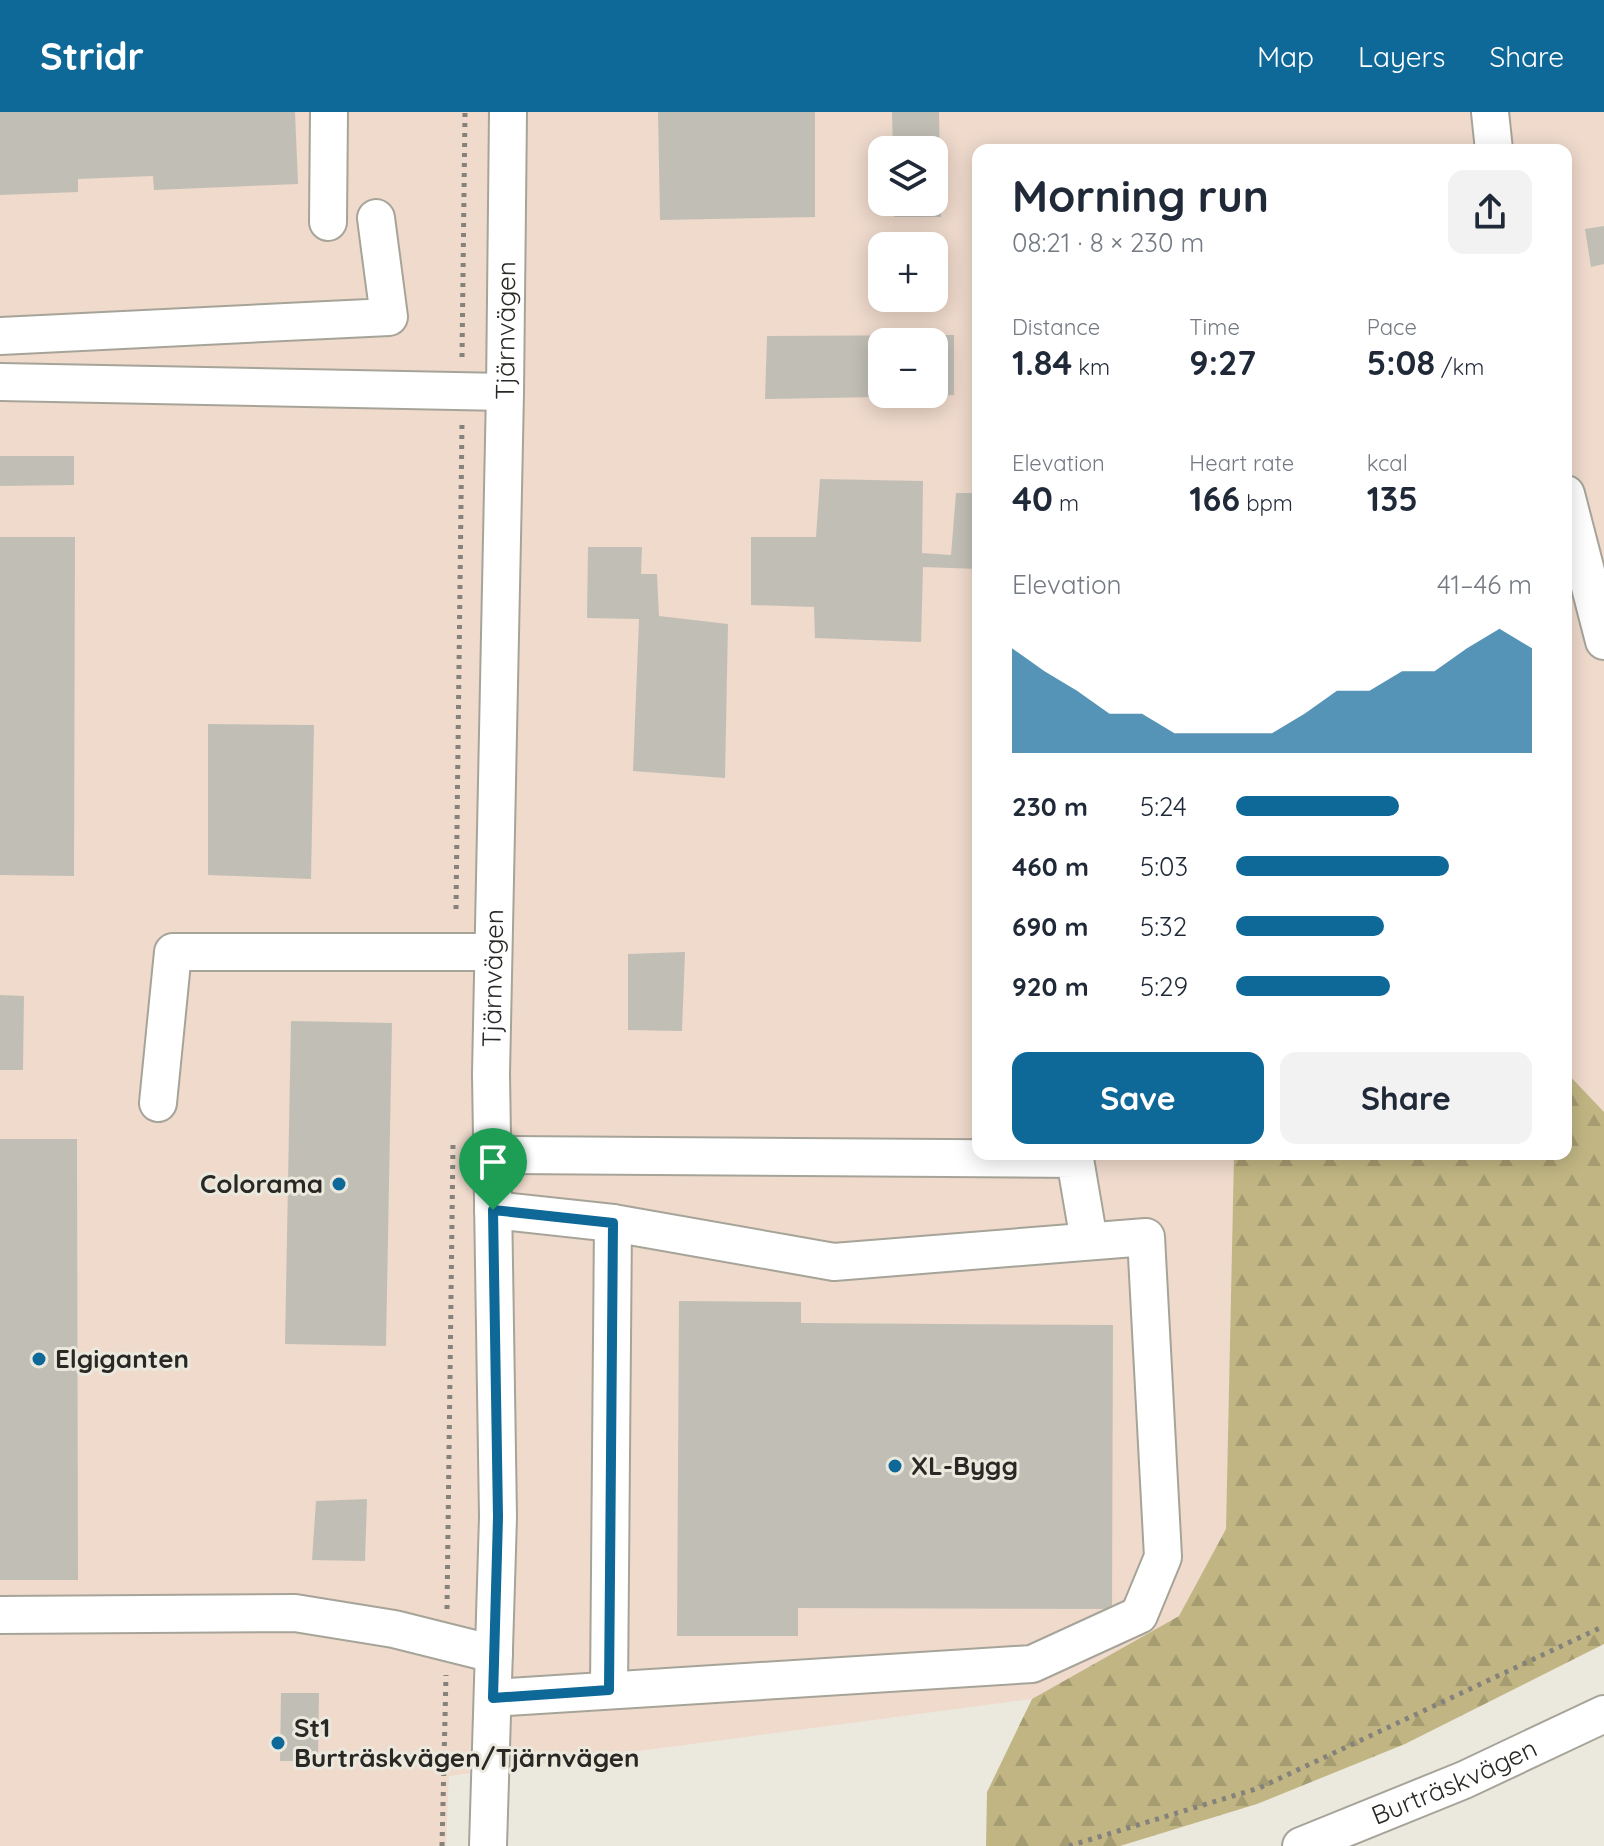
<!DOCTYPE html>
<meta charset="utf-8">
<style>
body{margin:0;font-family:Quicksand,sans-serif;background:#f2f2f3;color:#1f2937;height:100vh;display:flex;flex-direction:column;font-size:30px;white-space:nowrap}
*{box-sizing:border-box;margin:0}
p{font-size:26px;color:#747a83}
.icon{flex:none;width:44px;height:44px;fill:none;stroke:currentColor;stroke-width:2;stroke-linecap:round;stroke-linejoin:round}
.map{position:relative;flex:1;overflow:hidden}
.details{position:absolute;left:972px;top:32px;width:600px;height:1016px;display:flex;flex-direction:column;background:#fff;border-radius:16px;box-shadow:0 4px 20px #0003}
.details>*{flex:none}
.fabs{position:absolute;left:868px;top:24px;display:grid;gap:16px}
.fabs a{display:grid;place-items:center;width:80px;height:80px;border-radius:16px;background:#fff;box-shadow:0 4px 20px #0003;font-size:40px}
.pin{position:absolute;display:grid;place-items:center;width:68px;height:68px;color:#fff;margin:-82px -34px;border-radius:50% 50% 50% 0;rotate:-45deg;box-shadow:0 0 8px #0007}
.pin .icon{rotate:45deg}
.round{display:grid;place-items:center;flex:none;width:84px;height:84px;border-radius:16px;background:#f2f2f3}
.overview{display:flex;align-items:center;justify-content:space-between;height:136px;padding:0 40px}
h1{font-size:44px;font-weight:700;line-height:60px}
.metrics{display:grid;grid-template-columns:repeat(3,1fr);gap:12px;height:136px;padding:8px 40px}
.metrics div{display:grid;align-content:center}
.metrics b{font-size:34px;font-weight:700}
.metrics small{font-size:22px;font-weight:400}
.metrics p{font-size:22px}
.chart{height:224px;padding:16px 40px}
.chart p{display:flex;justify-content:space-between}
.chart svg{width:100%;height:144px;margin-top:8px;fill:#0e6898;opacity:.7}
.action{display:flex;gap:16px;margin-top:auto;padding:16px 40px}
.action a{flex:1;height:92px;border-radius:16px;background:#0e6898;color:#fff;font-size:32px;font-weight:700;line-height:92px;text-align:center}
.action a+a{background:#f2f2f3;color:#1f2937}
ul{padding:0 40px;list-style:none;font-size:26px}
li{display:grid;grid-template-columns:128px 96px 1fr;align-items:center;height:60px}
li i{height:20px;border-radius:10px;background:#0e6898}
header{display:flex;align-items:center;gap:48px;box-sizing:border-box;height:112px;padding:0 40px;background:#0e6898;color:#fff}
header strong{font-size:38px}
nav{display:flex;gap:44px;margin-inline-start:auto;font-size:28px}
.map>svg:first-child{display:block}
.industrial{fill:#efdacc;fill-rule:evenodd}
.forest{fill:url(#forest-firs)}
.building{fill:#c1bfb5}
.lines{fill:none;stroke-linecap:round;stroke-linejoin:round}
.minor-casing{stroke:#a6a499;stroke-width:40}
.path{stroke:#84827b;stroke-width:5;stroke-dasharray:4 6;stroke-linecap:butt}
.minor{stroke:#fff;stroke-width:36}
.route-casing{stroke:#fff;stroke-width:16}
.route{stroke:#0e6898;stroke-width:10}
.poi-dot{fill:#0e6898;stroke:#ebe9de;stroke-width:3}
.labels{text-anchor:middle;stroke-width:6;stroke-linejoin:round;paint-order:stroke}
.street-label{font-size:26px;fill:#292824;stroke:#ebe9de}
.poi-label{font-size:26px;font-weight:bold;fill:#292824;stroke:#ebe9de;text-anchor:start}
</style>
<header>
<strong>Stridr</strong>
<nav><a>Map</a><a>Layers</a><a>Share</a></nav>
</header>
<div class="map">
<svg width="1604" height="1734" viewBox="0 0 1604 1734">
<defs>
<pattern id="forest-firs" width="22" height="20" patternUnits="userSpaceOnUse" patternTransform="scale(2)"><rect width="22" height="20" fill="#c1b683"/><path d="M5 1l3.5 6h-7zM16 11l3.5 6h-7z" fill="#a69c71"/></pattern>
</defs>
<rect width="100%" height="100%" fill="#ebe9de"/>
<path class="industrial" d="M0 0H1604V1000L1566 960V38H978V1042H1234L1226 1417 1180 1504 1032 1587 449 1664 446 1734H0ZM882 38H934V90H882ZM882 134H934V186H882ZM882 230H934V282H882Z"/>
<path class="forest" d="M1566 960 1604 1000V1532L1405 1632 1257 1692 1120 1734H986L987 1680 1032 1587 1179 1504 1226 1417 1234 1042H1566Z"/>
<path class="building" d="M0 0H295L298 72 154 78 153 64 78 67V80L0 83Z
M658 0H815V105L660 108Z
M892 0H939L941 105H894V90H934V38H893Z
M1604 114V152L1591 155 1585 117Z
M954 223V283L934 284V230H882V285L765 287 767 224Z
M0 344H74V373L0 374Z
M820 367 923 369 922 441 951 443 956 381H978V457L923 455 921 530 815 526 814 495 751 493V425H816Z
M0 425H75L74 764 0 763Z
M588 435H642L641 462H657L659 504 728 512 725 666 633 659 639 507 587 506Z
M208 612 314 613 311 767 208 763Z
M685 840 682 919 628 918V842Z
M0 883 24 884 23 958H0Z
M291 909 392 911 386 1234 285 1232Z
M0 1027H77L78 1468H0Z
M679 1189 801 1190V1211L1113 1213 1112 1497 798 1496V1524H677Z
M367 1387 365 1449 312 1448 316 1389Z
M281 1581H319L318 1649H280Z"/>
<g class="lines">
<g class="minor-casing">
<g id="minor">
<path d="M1490 0 1494 38"/>
<path d="M328 110 329 0"/>
<path d="M0 224 389 205 376 106"/>
<path d="M0 270 505 280"/>
<path d="M1566 382 1604 529"/>
<path d="M158 991 173 840H493"/>
<path d="M492 1043 1075 1047 1089 1129"/>
<path d="M0 1503 295 1501 394 1517 494 1542"/>
<path d="M609 1578 613 1111"/>
<path d="M493 1586 1032 1552 1139 1503 1163 1445 1146 1125 834 1150 613 1111 493 1098"/>
<path id="s1" d="M488 1734 498 1405 491 962 505 280 508 0"/>
<path id="s2" d="M1301 1734 1464 1668 1604 1602"/>
</g>
</g>
<path class="path" d="M462 245 465 0
M456 797 462 311
M447 1497 453 1031
M442 1734 446 1563
M1069 1734 1259 1676 1604 1514"/>
<use href="#minor" class="minor"/>
</g>
<g class="lines">
<g class="route-casing">
<path id="route" d="M493 1098 613 1111 609 1578 493 1586 498 1405Z"/>
</g>
<use href="#route" class="route"/>
</g>
<g class="poi-dot">
<circle cx="339" cy="1072" r="8"/>
<circle cx="39" cy="1247" r="8"/>
<circle cx="895" cy="1354" r="8"/>
<circle cx="278" cy="1631" r="8"/>
</g>
<g class="labels">
<g class="street-label">
<text dy="9" stroke="none"><textPath href="#s1" startOffset="1516">Tjärnvägen</textPath></text>
<text dy="9" stroke="none"><textPath href="#s1" startOffset="868">Tjärnvägen</textPath></text>
<text dy="9" stroke="none"><textPath href="#s2" startOffset="166">Burträskvägen</textPath></text>
</g>
<g class="poi-label">
<text x="323" y="1081" text-anchor="end">Colorama</text>
<text x="55" y="1256">Elgiganten</text>
<text x="911" y="1363">XL-Bygg</text>
<text x="294" y="1625">St1<tspan x="294" dy="30">Burträskvägen/Tjärnvägen</tspan></text>
</g>
</g>
</svg>
<div class="fabs">
<a><svg class="icon" aria-label="layers" viewBox="0 0 24 24"><path d="M12 4l9 5-9 5-9-5zM3 14l9 5 9-5"/></svg></a>
<a>+</a>
<a>−</a>
</div>
<div class="pin" style="left:493px;top:1098px;background:#1e9e55"><svg class="icon" aria-label="arrive" viewBox="0 0 24 24"><path d="M6 21V4h12l-3 4 3 4H6"/></svg></div>
<section class="details">
<div class="overview"><div><h1>Morning run</h1><p>08:21 · 8 × 230 m</p></div><a class="round"><svg class="icon" aria-label="share" viewBox="0 0 24 24"><path d="M12 15V3M7 8l5-5 5 5M5 13v7h14v-7"/></svg></a></div>
<div class="metrics">
<div><p>Distance</p><b>1.84<small> km</small></b></div>
<div><p>Time</p><b>9:27</b></div>
<div><p>Pace</p><b>5:08<small> /km</small></b></div>
</div>
<div class="metrics">
<div><p>Elevation</p><b>40<small> m</small></b></div>
<div><p>Heart rate</p><b>166<small> bpm</small></b></div>
<div><p>kcal</p><b>135</b></div>
</div>
<div class="chart"><p><span>Elevation</span>41–46 m</p>
<svg viewBox="0 0 160 44" preserveAspectRatio="none"><path d="M0 44V12L10 19L20 25L30 32L40 32L50 38L60 38L70 38L80 38L90 32L100 25L110 25L120 19L130 19L140 12L150 6L160 12V44z"/></svg>
</div>
<ul>
<li><b>230 m</b>5:24<i style="width:55%"></i></li>
<li><b>460 m</b>5:03<i style="width:72%"></i></li>
<li><b>690 m</b>5:32<i style="width:50%"></i></li>
<li><b>920 m</b>5:29<i style="width:52%"></i></li>
</ul>
<div class="action"><a>Save</a><a>Share</a></div>
</section>
</div>
